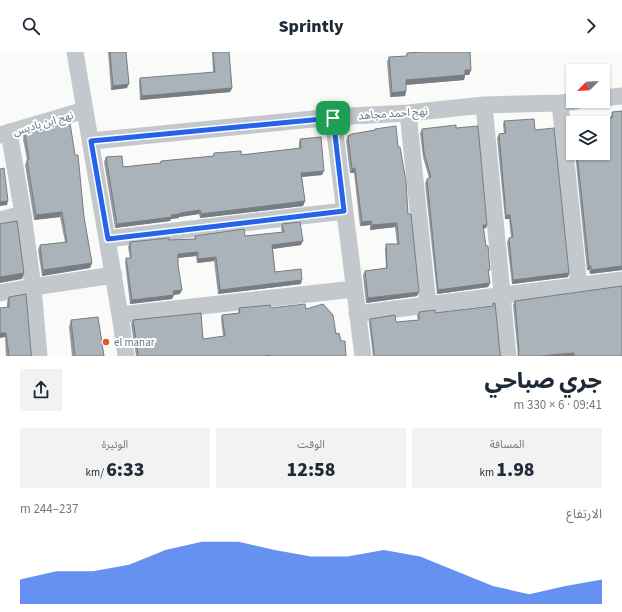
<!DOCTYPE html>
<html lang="ar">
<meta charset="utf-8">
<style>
body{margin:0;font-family:"Source Sans 3","Noto Sans Arabic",sans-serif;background:#f2f2f3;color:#1f2937;direction:rtl;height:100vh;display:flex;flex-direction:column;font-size:15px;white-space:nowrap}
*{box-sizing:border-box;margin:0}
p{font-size:13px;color:#747a83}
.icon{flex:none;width:22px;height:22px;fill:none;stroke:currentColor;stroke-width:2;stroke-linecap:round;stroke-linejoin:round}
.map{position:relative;height:304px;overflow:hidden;direction:ltr}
.sheet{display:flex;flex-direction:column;background:#fff;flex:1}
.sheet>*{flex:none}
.needle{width:26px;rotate:246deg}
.buttons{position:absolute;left:566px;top:12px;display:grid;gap:8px}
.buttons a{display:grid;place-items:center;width:44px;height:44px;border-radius:0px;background:#fff;box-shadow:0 1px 3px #0004;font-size:20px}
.pin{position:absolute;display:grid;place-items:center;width:34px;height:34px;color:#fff;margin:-17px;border-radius:8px;box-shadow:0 2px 6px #0006}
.round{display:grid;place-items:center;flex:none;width:42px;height:42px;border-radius:0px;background:#f2f2f3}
.head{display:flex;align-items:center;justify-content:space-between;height:68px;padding:0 20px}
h1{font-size:22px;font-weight:800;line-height:30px}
.metrics{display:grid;grid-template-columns:repeat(3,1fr);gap:6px;height:68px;padding:4px 20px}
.metrics div{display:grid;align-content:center;border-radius:0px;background:#f2f2f3;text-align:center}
.metrics b{font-size:20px;font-weight:800}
.metrics small{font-size:11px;font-weight:400}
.metrics p{font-size:11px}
.chart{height:112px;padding:8px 20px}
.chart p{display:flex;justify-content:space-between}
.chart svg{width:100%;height:72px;margin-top:4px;fill:#2563eb;opacity:.7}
header{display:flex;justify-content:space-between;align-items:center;height:52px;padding:0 20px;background:#fff;font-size:18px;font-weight:800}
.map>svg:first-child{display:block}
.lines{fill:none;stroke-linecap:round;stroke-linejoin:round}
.street{stroke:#c3c8cc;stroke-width:17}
.wall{fill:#929a9f}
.shaded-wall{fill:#777d82}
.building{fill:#aab3b9;stroke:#777d82}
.route-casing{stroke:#fff;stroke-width:8}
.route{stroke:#2563eb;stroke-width:5}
.poi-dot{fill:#e4572e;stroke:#fff;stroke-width:1.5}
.labels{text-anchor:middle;stroke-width:4;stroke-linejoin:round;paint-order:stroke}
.street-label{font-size:11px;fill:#657683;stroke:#fff}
.poi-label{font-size:11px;fill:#657683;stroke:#fff;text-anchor:start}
</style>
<header><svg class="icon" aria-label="forward" viewBox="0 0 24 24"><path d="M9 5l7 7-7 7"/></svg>Sprintly<svg class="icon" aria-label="search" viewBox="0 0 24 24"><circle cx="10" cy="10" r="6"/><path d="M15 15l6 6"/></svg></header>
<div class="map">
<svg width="622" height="304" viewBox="0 0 622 304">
<rect width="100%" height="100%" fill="#fafaf8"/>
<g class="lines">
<path class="street" d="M75 0 120 263 126 304
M603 46 622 44
M560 51 579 234
M484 53 508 304
M408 61 428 253
M333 65 363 304
M9 80 23 162 33 235 39 304
M0 83 85 58
M91 89 333 65 408 61 484 53 560 51 576 49
M0 168 23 162
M107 187 344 159
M0 241 33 235 114 223
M357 262 622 228
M120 263 354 237"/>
</g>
<path class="wall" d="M108 0H126L127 36 111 38Z
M212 0H229L232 36 230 40 140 48 139 30 140 26 213 21Z
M407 1 471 18 469 23H465L464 28 406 33V39L405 44 390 45 387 10 389 5 406 4Z
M622 59V218L590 222 589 218H587L575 101H603L606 89 604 70 606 66 611 65V64L612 60Z
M504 69 535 78 569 221 568 225 512 232 507 190 509 186H511L509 167H505L497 86 499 82 504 81 503 73Z
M55 73 84 165 92 211 90 216 42 224 38 198 40 193 65 190 60 165 34 168 25 113 27 108 23 87 25 81 55 74Z
M456 76 487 173 486 176 483 177 489 222H488L490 231 488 235 437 242 425 131 427 127 429 126 423 105 420 81 422 77Z
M375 77 398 95 408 162 417 244 366 251 363 223 365 219 386 216 385 197 386 192H397L395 175 370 178V173L360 174 354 121H350L346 89 348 84 375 78Z
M300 87 322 123 302 125 305 149 303 154 200 166 199 162 179 165V166L171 167 170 169 115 176 104 110 106 105 123 115 160 111 161 109 213 104 214 101 241 103 299 96V91Z
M282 172 301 193 273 197 275 220 301 232 218 242 214 209 197 211 196 204 178 206V213L180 242 174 243 172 247 130 252 125 210 126 206H130L128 195 130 190 194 187 195 184H245L282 180 281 177Z
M9 245 31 300 32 304H6L5 285 7 255V250Z
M515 249 622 304H518L513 253Z
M493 251 500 301 501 304H373L369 271 370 267 396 270 418 268 417 264 419 260 435 261 492 254Z
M239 256H271L306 257 336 282 341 289 346 304H136L131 272 133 268 203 287 223 284 221 267 222 263 238 261Z
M71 268 104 304H72L69 275Z"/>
<path class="shaded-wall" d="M465 18H471L469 23H465L464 28 404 33 406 28Z
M129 32 127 36 111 38 113 34Z
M232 36 230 40 140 48 142 44Z
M406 39 405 44 390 45 392 41Z
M355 116 354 121H350L352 117Z
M324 119 322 123 300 125 301 121Z
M8 149 7 153 0 154V150Z
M305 149 303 154 200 166 201 162Z
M200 158 199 162 179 165V166L171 167 170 169 115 176 117 172 171 163 180 161Z
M62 160 60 165 34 168 36 163Z
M506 163H510L509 167H505Z
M371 169 370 173 360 174 362 170Z
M397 171 395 175 370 178 372 173Z
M483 173H487L486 176 481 177Z
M303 189 301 193 271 197 272 193Z
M198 200 196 204 177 206 178 202Z
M216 205 214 209 197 211 198 207Z
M92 211 90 216 42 224 43 218Z
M589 214H591L589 218H587Z
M622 214V218L590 222 591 218Z
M24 221 22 227 0 231V225Z
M569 221 568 225 512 232 513 228Z
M302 228 301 232 218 242 220 238Z
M490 231 488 235 437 242 438 238Z
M182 238 180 242 172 243 173 239Z
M419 240 417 244 366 251 368 246Z
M174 243 172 247 130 252 132 248Z
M0 281H6L5 285 0 286Z
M574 301 573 304H540Z"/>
<path class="building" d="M110 0H126L129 32 113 34Z
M213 0H229L232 36 142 44 140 26 215 20Z
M423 0H470L471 18H465V23L406 28V39L392 41 389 5 407 4V1Z
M622 59V214L591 218V214H589L577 101H603V89H608L606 66 613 65 612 60Z
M534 67 535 78 554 76 569 221 513 228 509 186 513 185 510 163H506L499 82 506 81 504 69Z
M584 68 585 71H574V69Z
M70 71 75 103H78L84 165 92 211 43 218 40 193 67 190 62 160 36 163 27 108 29 107 25 81 56 74 55 73Z
M456 73V76L478 74 487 173H483L486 194H488L490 218H488L490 231 438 238 427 127 431 125 424 101 422 77Z
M396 74 398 95H400L406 129 408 162H411L419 240 368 246 365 219 387 216 386 192H399L397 171 372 173 371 169 362 170 355 116 352 117 348 84 352 82 375 78V77Z
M321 85 324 119 301 121 305 149 201 162 200 158 180 161V162L171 163 172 165 117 172 106 105 122 104 123 115 161 111V109L214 104V101L241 99V103L301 96 300 87Z
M4 116 8 149 0 150V117Z
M17 169 24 221 0 225V172Z
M300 170 303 189 272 193 275 220 301 217 302 228 220 238 216 205 198 207V200L178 202V213L182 238 173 239 174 243 132 248 126 206H131L130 190 169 186V188L196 187 195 184 244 177 245 184 284 180 282 172Z
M622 234V304H574V301L540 304H518L519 299 515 249Z
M26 242 31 300 32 304H9L6 281H0V256L9 255V245Z
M493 251H495L500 301 501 304H374V299L370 267 395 263 396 270 419 268V260L435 258V261L493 254Z
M305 252 306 257 323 252 333 263 336 282 339 281 341 289H345L346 304H270V303L265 304H138L137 294 133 268 201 261 203 287 225 284 222 263 240 261 239 256 270 253 271 256Z
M98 265 104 304H75L71 268Z"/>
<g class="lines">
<g class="route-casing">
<path id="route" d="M333 66 344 159 108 187 91 89Z"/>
</g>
<use href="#route" class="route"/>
</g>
<circle class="poi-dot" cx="106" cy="290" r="4"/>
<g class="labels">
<g class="street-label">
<text transform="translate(393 61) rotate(-4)" y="4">نهج احمد مجاهد</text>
<text transform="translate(43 71) rotate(-16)" y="4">نهج ابن باديس</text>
</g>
<g class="poi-label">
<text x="114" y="294">el manar</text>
</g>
</g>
</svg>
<div class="buttons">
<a><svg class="needle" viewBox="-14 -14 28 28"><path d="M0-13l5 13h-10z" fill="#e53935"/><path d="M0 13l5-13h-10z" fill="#747a83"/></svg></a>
<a><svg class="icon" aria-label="layers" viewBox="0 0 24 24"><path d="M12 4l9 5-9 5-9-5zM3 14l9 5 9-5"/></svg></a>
</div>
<div class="pin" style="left:333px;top:66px;background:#1e9e55"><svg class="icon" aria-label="arrive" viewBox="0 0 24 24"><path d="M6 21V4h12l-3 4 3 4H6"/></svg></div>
</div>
<section class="sheet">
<div class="head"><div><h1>جري صباحي</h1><p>09:41 · 6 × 330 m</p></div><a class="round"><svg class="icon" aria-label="share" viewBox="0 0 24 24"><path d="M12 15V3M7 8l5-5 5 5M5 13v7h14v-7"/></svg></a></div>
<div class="metrics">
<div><p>المسافة</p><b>1.98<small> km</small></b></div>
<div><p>الوقت</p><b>12:58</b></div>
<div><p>الوتيرة</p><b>6:33<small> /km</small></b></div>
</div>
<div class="chart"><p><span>الارتفاع</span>237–244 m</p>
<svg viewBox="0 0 160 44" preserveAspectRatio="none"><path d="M0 44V29L10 24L20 24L30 20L40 11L50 6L60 6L70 11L80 15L90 15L100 11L110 15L120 24L130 33L140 38L150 33L160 29V44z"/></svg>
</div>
</section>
